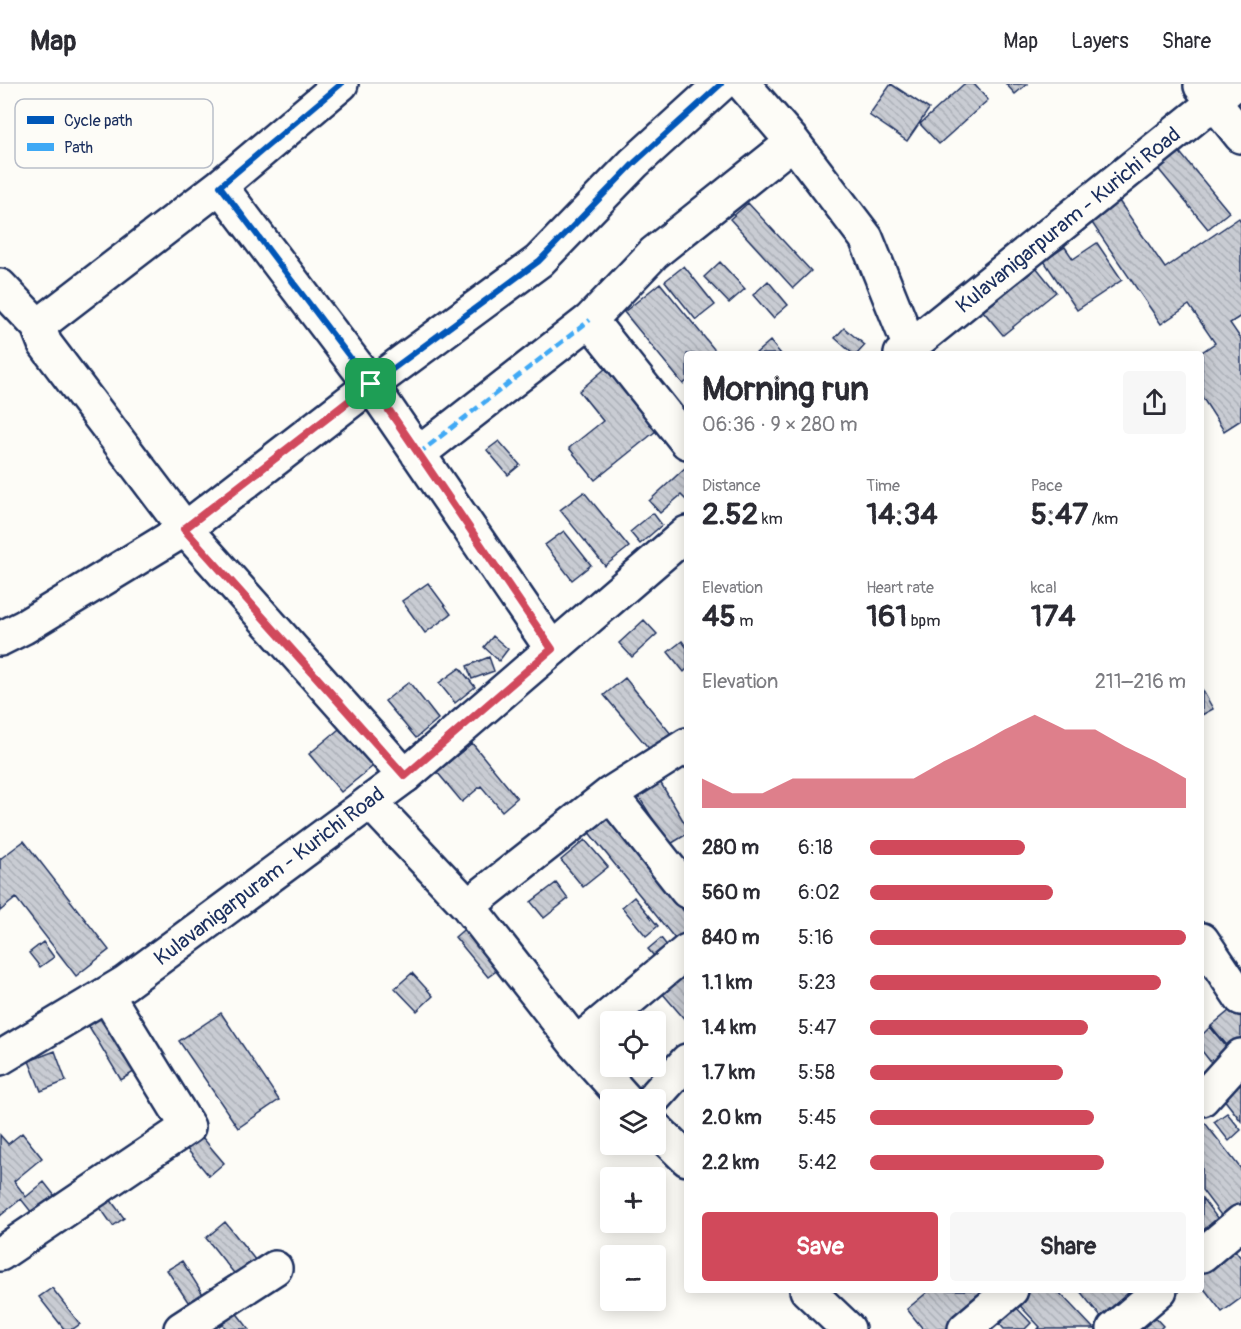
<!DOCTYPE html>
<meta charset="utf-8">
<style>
body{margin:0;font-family:Pangolin,sans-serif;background:#f7f7f7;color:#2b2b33;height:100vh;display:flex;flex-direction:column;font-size:22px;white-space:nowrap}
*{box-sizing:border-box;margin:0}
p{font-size:20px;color:#7c7c81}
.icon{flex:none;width:33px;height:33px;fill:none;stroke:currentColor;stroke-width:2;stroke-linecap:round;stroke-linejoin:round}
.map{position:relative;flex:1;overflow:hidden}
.sheet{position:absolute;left:684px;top:267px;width:520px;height:942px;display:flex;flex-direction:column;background:#fff;border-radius:6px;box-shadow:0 3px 15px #0003}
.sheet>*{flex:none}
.controls{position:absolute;left:600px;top:927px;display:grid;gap:12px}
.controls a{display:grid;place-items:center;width:66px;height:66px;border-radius:6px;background:#fff;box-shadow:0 3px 15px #0003;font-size:30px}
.pin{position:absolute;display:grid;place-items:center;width:51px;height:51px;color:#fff;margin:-26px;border-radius:12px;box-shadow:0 3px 9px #0006}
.round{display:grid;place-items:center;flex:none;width:63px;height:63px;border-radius:6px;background:#f7f7f7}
.overview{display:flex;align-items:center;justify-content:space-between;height:102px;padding:0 18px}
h1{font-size:33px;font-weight:700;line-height:45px}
.metrics{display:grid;grid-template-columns:repeat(3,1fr);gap:9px;height:102px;padding:6px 18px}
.metrics div{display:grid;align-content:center}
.metrics b{font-size:30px;font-weight:700}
.metrics small{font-size:16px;font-weight:400}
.metrics p{font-size:16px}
.chart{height:168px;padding:12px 18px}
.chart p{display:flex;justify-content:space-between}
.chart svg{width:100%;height:108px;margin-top:6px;fill:#d1495b;opacity:.7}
.cta{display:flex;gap:12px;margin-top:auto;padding:12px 18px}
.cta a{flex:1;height:69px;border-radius:6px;background:#d1495b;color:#fff;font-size:24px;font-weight:700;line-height:69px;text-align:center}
.cta a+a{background:#f7f7f7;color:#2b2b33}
ul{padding:0 18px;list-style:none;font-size:20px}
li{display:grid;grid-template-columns:96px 72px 1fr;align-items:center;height:45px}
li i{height:15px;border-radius:8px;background:#d1495b}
header{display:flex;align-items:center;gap:36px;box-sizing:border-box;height:84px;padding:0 30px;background:#fff;border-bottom:2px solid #e1e1e2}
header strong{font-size:28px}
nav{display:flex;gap:33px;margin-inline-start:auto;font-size:21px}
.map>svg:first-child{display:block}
.building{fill:url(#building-back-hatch);stroke:#1b2f5e;stroke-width:1.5}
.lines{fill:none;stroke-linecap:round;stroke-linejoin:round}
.minor-casing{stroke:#1b2f5e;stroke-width:38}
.major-casing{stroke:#1b2f5e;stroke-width:38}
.minor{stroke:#fdfcf7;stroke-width:33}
.major{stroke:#fdfcf7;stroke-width:33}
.quiet{stroke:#3fa9f5;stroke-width:4.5;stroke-dasharray:9 4.5;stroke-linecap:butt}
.cycleway-casing{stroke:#fdfcf7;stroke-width:10}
.cycleway{stroke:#0057b8;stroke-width:6}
.route-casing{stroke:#fff;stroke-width:12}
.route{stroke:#d1495b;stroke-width:8}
.labels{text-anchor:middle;stroke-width:4.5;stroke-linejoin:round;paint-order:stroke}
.street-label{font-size:21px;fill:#1b2f5e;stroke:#fdfcf7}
.key{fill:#fdfcf7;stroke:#b9bec9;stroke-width:1.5}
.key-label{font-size:16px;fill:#1b2f5e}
</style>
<header>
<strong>Map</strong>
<nav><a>Map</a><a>Layers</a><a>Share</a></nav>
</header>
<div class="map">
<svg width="1241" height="1245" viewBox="0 0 1241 1245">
<defs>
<pattern id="building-back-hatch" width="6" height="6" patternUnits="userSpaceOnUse" patternTransform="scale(1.5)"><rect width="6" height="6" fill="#c9ccd3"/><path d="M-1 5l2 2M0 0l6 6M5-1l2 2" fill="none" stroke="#acb0b8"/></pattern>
</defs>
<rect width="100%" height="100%" fill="#fdfcf7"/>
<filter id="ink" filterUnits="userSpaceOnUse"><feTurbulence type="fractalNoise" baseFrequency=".0167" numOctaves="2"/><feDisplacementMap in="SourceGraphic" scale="12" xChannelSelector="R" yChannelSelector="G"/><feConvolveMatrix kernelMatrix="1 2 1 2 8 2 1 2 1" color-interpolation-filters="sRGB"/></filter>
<g filter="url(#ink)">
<path class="building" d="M891 0 929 25 907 57 869 31Z
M964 0H974L988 16 939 60 920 40Z
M1006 0H1027L1015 10Z
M1172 59 1229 128 1208 145 1151 76Z
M1119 117 1165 184 1239 134 1241 138V232L1230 239 1241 255V336L1224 347 1202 313V270H1199L1215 259 1189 221 1161 240 1090 136Z
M748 119 811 187 793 204 730 135Z
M1097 159 1122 196 1077 226 1044 177 1065 163 1073 175Z
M720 178 745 205 729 219 704 193Z
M684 182 715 221 696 236 665 197Z
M1036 183 1056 208 1003 251 983 227Z
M768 197 788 221 773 234 753 211Z
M660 199 718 270H687V297L683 300 624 228Z
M844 244 865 261 857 270H853L835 254Z
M770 257 781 270H755Z
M606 284 656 347 595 396 569 364 603 337 579 307Z
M499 357 520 381 508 391 487 366Z
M685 384 687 385V417L681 411 660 429 649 417Z
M584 408 629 463 605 482 560 426Z
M653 429 662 441 640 460 630 448Z
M564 447 591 481 572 496 545 461Z
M428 499 451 530 425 549 402 517Z
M644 536 657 550 632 573 619 559Z
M493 552 508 565 499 577 484 563Z
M682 557 687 564V585L684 588 668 568Z
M489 573 494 587 472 595 467 582Z
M460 584 475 603 455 619 439 599Z
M625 594 671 650 651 667 604 611Z
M409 598 438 635 416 654 385 617Z
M1202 605 1213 625 1202 631Z
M350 636 382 675 341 708 309 670Z
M472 659 517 714 502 727 481 702 462 718 437 688Z
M656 691 687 743V750L669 761 634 705Z
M602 726 687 831V856L680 861 583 741Z
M585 756 608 783 583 803 561 776Z
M24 757 109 866 76 892 16 814 0 827V775Z
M556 799 568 815 544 834 531 818Z
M634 813 658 842 646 852 622 823Z
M469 841 503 882 488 893 455 853Z
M661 854 672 868 660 879 648 865Z
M43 858 54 873 40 883 29 869Z
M687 878V938L657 903Z
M412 889 433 912 417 927 395 904Z
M1235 922 1241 930V958L1231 966 1211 942Z
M111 924 145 981 121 996 87 939Z
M221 929 279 1016 238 1044 179 957Z
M1210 943 1233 971 1216 985 1202 967V951Z
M55 967 66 997 41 1007 29 977Z
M1241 993V1037L1220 1010Z
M1227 1029 1241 1046 1229 1057 1214 1038Z
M1205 1039 1241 1085V1120L1223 1134 1202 1106V1041Z
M22 1049 42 1074 14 1097 26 1113 44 1098 62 1121 40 1139 21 1115 0 1132V1051L8 1060Z
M202 1053 224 1079 209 1092 187 1065Z
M1202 1114 1221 1139 1204 1152 1202 1149Z
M110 1115 124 1134 113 1142 99 1122Z
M225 1138 256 1177 237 1193 206 1154Z
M1231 1161 1241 1174V1214L1222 1228 1202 1202V1184Z
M182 1177 206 1215 192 1224 167 1186Z
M52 1204 80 1240 73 1245H64L39 1213Z
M930 1206H1002L956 1245H923L907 1225Z
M1020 1206H1057L1094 1245H1038L1040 1243 1012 1213Z
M1079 1206H1130L1140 1217 1109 1243Z
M1014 1221 1031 1239 1025 1245H1004L997 1237Z
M235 1227 249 1245H226L221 1238Z
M1150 1228 1163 1242 1160 1245H1132Z"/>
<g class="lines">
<g class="minor-casing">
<path id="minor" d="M341 0 220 102 371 301 552 565
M743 0 793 58 866 154 910 263
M0 202 38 242 220 102
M687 358 590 236 654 169 793 58
M418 370 590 236
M0 555 24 543 185 445 45 260 38 242
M405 692 185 445 371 301 539 177 634 79 721 0
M610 710 687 807
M370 718 468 822 610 710 687 661
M468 822 576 960 626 1016
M1202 856 1241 914
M576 960 687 867
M1202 1015 1241 972
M652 1016 687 977
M656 1045 687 1075
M0 1170 188 1043 107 911
M1202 1171 1241 1138
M807 1206 848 1245
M181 1245 275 1184
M965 1245 1011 1206
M1114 1245 1160 1206"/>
</g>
<g class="major-casing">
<path id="major" d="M1201 2 1241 52
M901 270 1214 18 1234 0
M0 974 125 899 405 692 687 449"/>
</g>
<use href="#minor" class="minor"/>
<use href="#major" class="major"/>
<path class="quiet" d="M418 370 590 236"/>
<g class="cycleway-casing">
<path id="cycleway" d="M341 0 220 102 371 301 552 565
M405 692 185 445 371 301 539 177 634 79 721 0"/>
</g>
<use href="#cycleway" class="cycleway"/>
</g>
</g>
<g class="lines" filter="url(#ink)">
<g class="route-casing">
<path id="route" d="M371 300 552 565 405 692 184 445Z"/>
</g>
<use href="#route" class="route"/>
</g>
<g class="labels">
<g class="street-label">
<text transform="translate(1068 136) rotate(-39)" y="7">Kulavanigarpuram - Kurichi Road</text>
<text transform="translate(269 792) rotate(-37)" y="7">Kulavanigarpuram - Kurichi Road</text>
</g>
</g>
<rect x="15" y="15" width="198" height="69" rx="9" class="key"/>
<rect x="27" y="32" width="27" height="8" fill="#0057b8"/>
<rect x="27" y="59" width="27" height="8" fill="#3fa9f5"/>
<g class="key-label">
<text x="64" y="42">Cycle path</text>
<text x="64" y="69">Path</text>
</g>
</svg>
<div class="controls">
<a><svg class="icon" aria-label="locate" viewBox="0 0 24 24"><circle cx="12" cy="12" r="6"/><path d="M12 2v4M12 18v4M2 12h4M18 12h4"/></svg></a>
<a><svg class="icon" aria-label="layers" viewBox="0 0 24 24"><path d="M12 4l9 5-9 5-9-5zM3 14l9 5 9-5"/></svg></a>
<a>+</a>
<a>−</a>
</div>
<div class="pin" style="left:371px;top:300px;background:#1e9e55"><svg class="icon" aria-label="arrive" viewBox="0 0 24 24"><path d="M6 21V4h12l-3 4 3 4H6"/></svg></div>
<section class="sheet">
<div class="overview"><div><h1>Morning run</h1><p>06:36 · 9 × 280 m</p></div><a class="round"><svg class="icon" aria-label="share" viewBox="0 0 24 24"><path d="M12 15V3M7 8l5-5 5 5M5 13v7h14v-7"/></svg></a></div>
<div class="metrics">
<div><p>Distance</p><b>2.52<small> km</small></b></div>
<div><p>Time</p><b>14:34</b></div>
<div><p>Pace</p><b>5:47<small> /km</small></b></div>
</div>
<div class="metrics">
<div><p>Elevation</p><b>45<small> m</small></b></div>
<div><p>Heart rate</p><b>161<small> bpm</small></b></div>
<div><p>kcal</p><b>174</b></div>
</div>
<div class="chart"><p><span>Elevation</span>211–216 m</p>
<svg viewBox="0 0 160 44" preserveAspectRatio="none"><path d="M0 44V32L10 38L20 38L30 32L40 32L50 32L60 32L70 32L80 25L90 19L100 12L110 6L120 12L130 12L140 19L150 25L160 32V44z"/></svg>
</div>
<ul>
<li><b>280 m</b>6:18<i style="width:49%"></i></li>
<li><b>560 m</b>6:02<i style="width:58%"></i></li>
<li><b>840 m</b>5:16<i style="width:100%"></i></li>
<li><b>1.1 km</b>5:23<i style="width:92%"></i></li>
<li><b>1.4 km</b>5:47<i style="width:69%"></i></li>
<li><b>1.7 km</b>5:58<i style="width:61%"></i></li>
<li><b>2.0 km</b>5:45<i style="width:71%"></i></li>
<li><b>2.2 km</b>5:42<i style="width:74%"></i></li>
</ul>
<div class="cta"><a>Save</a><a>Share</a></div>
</section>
</div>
